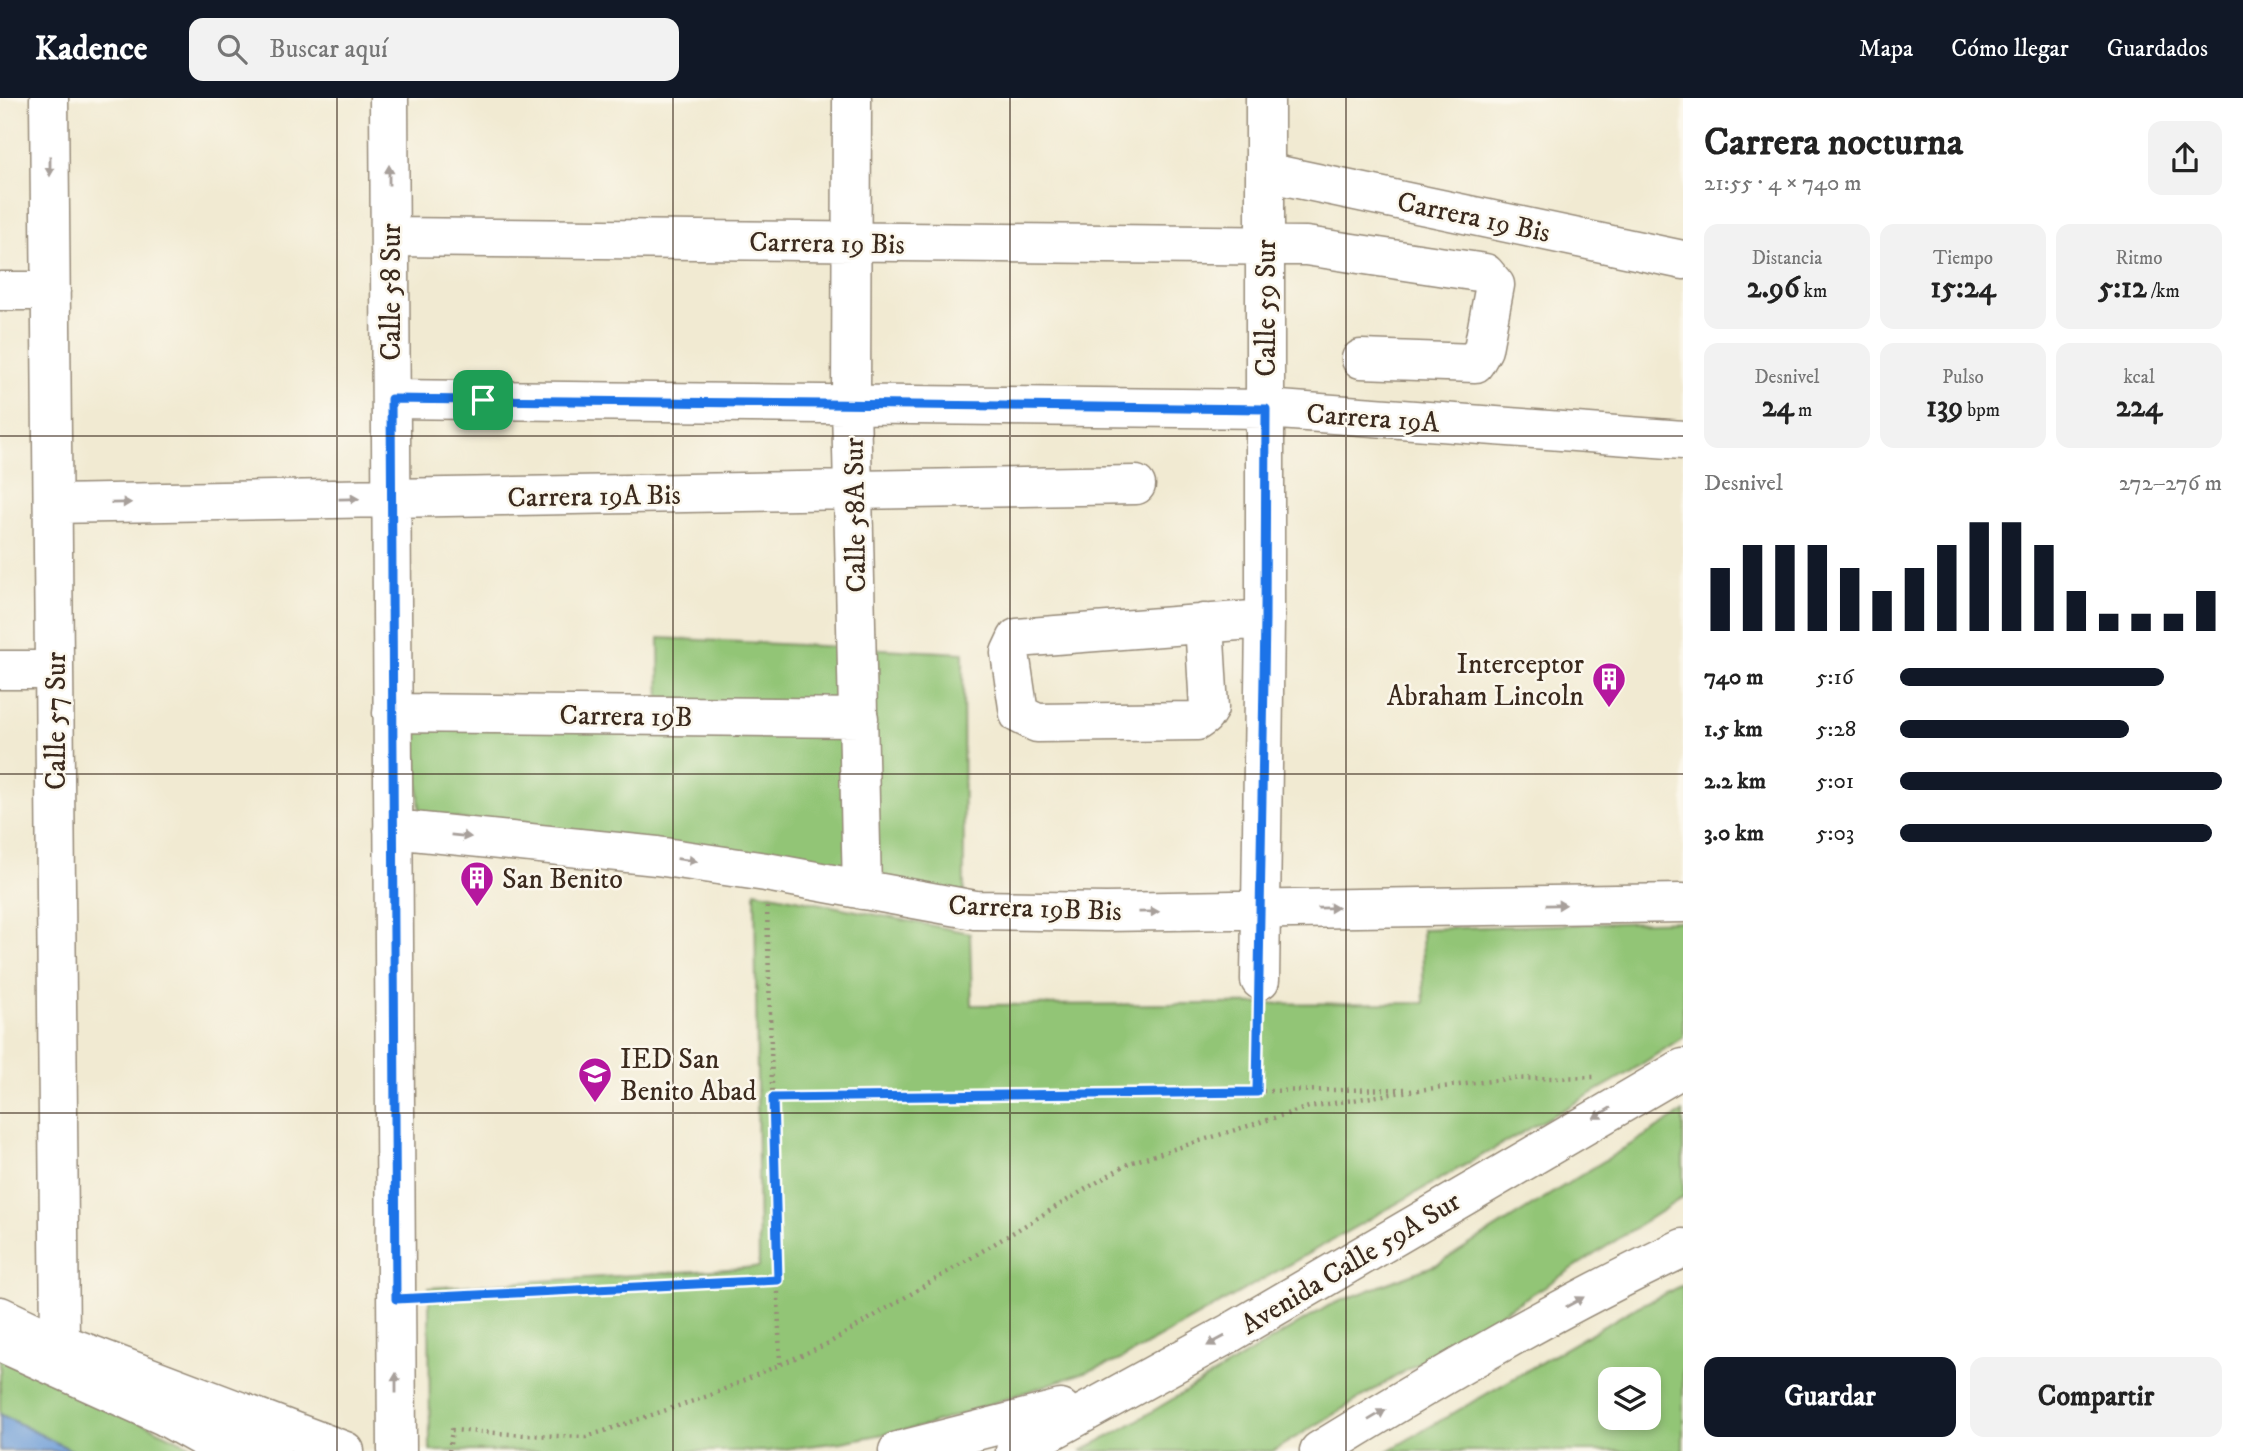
<!DOCTYPE html>
<html lang="es">
<meta charset="utf-8">
<style>
body{margin:0;font-family:"IM FELL DW Pica",serif;background:#f2f2f2;color:#222;height:100vh;display:flex;flex-direction:column;font-size:26px;white-space:nowrap}
*{box-sizing:border-box;margin:0}
p{font-size:23px;color:#767676}
.icon{flex:none;width:38px;height:38px;fill:none;stroke:currentColor;stroke-width:2;stroke-linecap:round;stroke-linejoin:round}
.map{position:relative;flex:1;overflow:hidden}
.details{display:flex;flex-direction:column;background:#fff;width:560px}
.details>*{flex:none}
.tools{position:absolute;left:1598px;top:1269px;display:grid;gap:14px}
.tools a{display:grid;place-items:center;width:63px;height:63px;border-radius:14px;background:#fff;box-shadow:0 4px 10px #0003;font-size:35px}
.pin{position:absolute;display:grid;place-items:center;width:60px;height:60px;color:#fff;margin:-30px;border-radius:14px;box-shadow:0 4px 10px #0006}
.round{display:grid;place-items:center;flex:none;width:74px;height:74px;border-radius:14px;background:#f2f2f2}
.overview{display:flex;align-items:center;justify-content:space-between;height:119px;padding:0 21px}
h1{font-size:38px;font-weight:700;line-height:52px}
.stats{display:grid;grid-template-columns:repeat(3,1fr);gap:10px;height:119px;padding:7px 21px}
.stats div{display:grid;align-content:center;border-radius:14px;background:#f2f2f2;text-align:center}
.stats b{font-size:30px;font-weight:700}
.stats small{font-size:19px;font-weight:400}
.stats p{font-size:19px}
.chart{height:196px;padding:14px 21px}
.chart p{display:flex;justify-content:space-between}
.chart svg{width:100%;height:126px;margin-top:7px;stroke:#111827;stroke-width:6}
.action{display:flex;gap:14px;margin-top:auto;padding:14px 21px}
.action a{flex:1;height:80px;border-radius:14px;background:#111827;color:#fff;font-size:28px;font-weight:700;line-height:80px;text-align:center}
.action a+a{background:#f2f2f2;color:#222}
ul{padding:0 21px;list-style:none;font-size:23px}
li{display:grid;grid-template-columns:112px 84px 1fr;align-items:center;height:52px}
li i{height:18px;border-radius:9px;background:#111827}
header{display:flex;align-items:center;gap:42px;box-sizing:border-box;height:98px;padding:0 35px;background:#111827;color:#fff}
header strong{font-size:33px}
nav{display:flex;gap:38px;margin-inline-start:auto;font-size:24px}
.search{width:490px;height:63px;background:#f2f2f2;display:flex;align-items:center;gap:18px;box-sizing:border-box;padding:0 24px;border-radius:14px;color:#767676;font-size:26px}
main{display:flex;flex:1;min-height:0}
.map>svg:first-child{display:block}
.green{fill:#92c576;stroke:#66784a;stroke-width:2;fill-rule:evenodd}
.water{fill:#6e9dd7;stroke:#54647a;stroke-width:2}
.lines{fill:none;stroke-linecap:round;stroke-linejoin:round}
.minor-casing{stroke:#968a78;stroke-width:41}
.major-casing{stroke:#968a78;stroke-width:41}
.highway-casing{stroke:#968a78;stroke-width:41}
.path{stroke:#968a78;stroke-width:4.5;stroke-dasharray:2 5;stroke-linecap:butt}
.minor{stroke:#fff;stroke-width:38}
.major{stroke:#fff;stroke-width:38}
.highway{stroke:#fff;stroke-width:38}
.oneway{fill:#a79f9a}
.route-casing{stroke:#fff;stroke-width:14}
.route{stroke:#1a73e8;stroke-width:9}
.grid{fill:none;stroke:#3b2a1e;stroke-width:2;stroke-opacity:0.55}
.labels{text-anchor:middle;stroke-width:5;stroke-linejoin:round;paint-order:stroke}
.street-label{font-size:28px;fill:#3b2a1e;stroke:#fbf7ec}
.poi-label{font-size:28px;fill:#3b2a1e;stroke:#fbf7ec;text-anchor:start}
</style>
<header>
<strong>Kadence</strong>
<div class="search"><svg class="icon" aria-label="search" viewBox="0 0 24 24"><circle cx="10" cy="10" r="6"/><path d="M15 15l6 6"/></svg>Buscar aquí</div>
<nav><a>Mapa</a><a>Cómo llegar</a><a>Guardados</a></nav>
</header>
<main>
<div class="map">
<svg width="1683" height="1353" viewBox="0 0 1683 1353">
<rect width="100%" height="100%" fill="#fbf7ec"/>
<filter id="ink" filterUnits="userSpaceOnUse"><feTurbulence type="fractalNoise" baseFrequency=".0143" numOctaves="2"/><feDisplacementMap in="SourceGraphic" scale="14" xChannelSelector="R" yChannelSelector="G"/><feConvolveMatrix kernelMatrix="1 2 1 2 8 2 1 2 1" color-interpolation-filters="sRGB"/></filter>
<filter id="wash" filterUnits="userSpaceOnUse"><feTurbulence type="fractalNoise" baseFrequency=".00686" numOctaves="4" result="noise"/><feDisplacementMap in="SourceGraphic" scale="28" xChannelSelector="R" yChannelSelector="G"/><feGaussianBlur stdDeviation="1.57" result="paint"/><feColorMatrix in="noise" values="0 0 0 0 0 0 0 0 0 0 0 0 0 0 0 0 0 1.4 0 .05"/><feComposite in="paint" operator="in"/></filter>
<g filter="url(#wash)">
<rect width="100%" height="100%" fill="#f1ead2"/>
<path class="green" d="M659 540 963 555 964 797 420 715 414 624 660 626Z
M755 793 970 835 972 907 1424 905 1422 831 1683 823V939L1628 975 1118 1263 925 1328 842 1344 767 1353H430L429 1190 759 1169Z
M1683 1014V1099L1547 1187 1273 1353H1081L1121 1332 1330 1207 1438 1166Z
M1683 1187V1353H1388L1635 1210ZM1610 1281H1648V1320H1610Z
M0 1257 202 1353H0Z"/>
<path class="water" d="M0 1316 73 1353H0Z"/>
</g>
<g filter="url(#ink)">
<g class="lines">
<g class="minor-casing">
<path id="minor" d="M49 0 60 1245
M389 0 397 1353
M852 0 851 306 862 792
M1265 74 1683 162
M390 139 1306 148 1485 175 1495 187 1483 251 1475 265 1361 261
M0 193H51
M391 301 1266 311 1683 342
M53 406 1136 387
M1204 525 1209 610 1204 618 1197 623 1037 625 1019 616 1010 555 1017 540 1265 521
M0 572H54
M392 615 859 620
M393 731 657 758 766 774 975 812 1106 814 1683 805
M1260 882 1265 521V0
M0 1244 164 1318 227 1353"/>
</g>
<g class="major-casing">
<path id="major" d="M0 1218 88 1260
M190 1309 225 1326 271 1353"/>
</g>
<g class="highway-casing">
<path id="highway" d="M60 1245 345 1353
M898 1353 1061 1311
M1015 1353 1230 1235 1683 970
M1319 1353C1437 1280 1558 1209 1683 1150"/>
</g>
<path class="path" d="M767 809 780 1267
M1257 994 1259 914
M773 1000 1405 991
M429 1199 778 1183
M449 1353 452 1332 526 1337 586 1339 711 1297 829 1245 1129 1065 1309 1009 1403 994 1506 981 1596 979"/>
<use href="#minor" class="minor"/>
<use href="#major" class="major"/>
<use href="#highway" class="highway"/>
</g>
<defs><path id="oneway-solid" d="M-6-.8H1V-3.2L6.5 0L1 3.2V.8H-6Z" transform="scale(1.75)"/></defs>
<g class="oneway">
<use href="#oneway-solid" transform="translate(50 68) rotate(90)"/>
<use href="#oneway-solid" transform="translate(389 77) rotate(-90)"/>
<use href="#oneway-solid" transform="translate(349 401) rotate(-1)"/>
<use href="#oneway-solid" transform="translate(121 405) rotate(-1)"/>
<use href="#oneway-solid" transform="translate(461 738) rotate(6)"/>
<use href="#oneway-solid" transform="translate(687 762) rotate(8)"/>
<use href="#oneway-solid" transform="translate(1556 807) rotate(-1)"/>
<use href="#oneway-solid" transform="translate(1328 810) rotate(-1)"/>
<use href="#oneway-solid" transform="translate(1149 814) rotate(-1)"/>
<use href="#oneway-solid" transform="translate(1602 1015) rotate(149)"/>
<use href="#oneway-solid" transform="translate(1575 1204) rotate(-29)"/>
<use href="#oneway-solid" transform="translate(1216 1243) rotate(151)"/>
<use href="#oneway-solid" transform="translate(396 1285) rotate(-90)"/>
<use href="#oneway-solid" transform="translate(1377 1317) rotate(-31)"/>
</g>
</g>
<g class="lines" filter="url(#ink)">
<g class="route-casing">
<path id="route" d="M391 301 1266 311 1265 521 1257 994 773 1000 778 1182 396 1201Z"/>
</g>
<use href="#route" class="route"/>
</g>
<path class="grid" d="M337 0V1353M673 0V1353M1010 0V1353M1346 0V1353M0 338H1683M0 676H1683M0 1015H1683"/>
<defs>
<g id="building-pin" transform="scale(1.75)"><path d="M0 17L-7.5 6A9.5 9.5 0 1 1 7.5 6Z" fill="#b5179e" stroke="#fbf7ec"/><path d="M-4-6H4V6H1V3H-1V6H-4ZM-2.5-4.3h1.7v1.8h-1.7ZM.8-4.3h1.7v1.8H.8ZM-2.5-1h1.7V.8h-1.7ZM.8-1h1.7V.8H.8Z" fill="#fff"/></g>
<g id="school-pin" transform="scale(1.75)"><path d="M0 17L-7.5 6A9.5 9.5 0 1 1 7.5 6Z" fill="#b5179e" stroke="#fbf7ec"/><path d="M0-5L7-2L0 1L-7-2ZM-4 1L0 2.5L4 1V4Q0 6-4 4Z" fill="#fff"/></g>
</defs>
<g fill-rule="evenodd">
<use href="#building-pin" x="1609" y="581"/>
<use href="#building-pin" x="477" y="780"/>
<use href="#school-pin" x="595" y="976"/>
</g>
<g class="labels">
<g class="street-label">
<text transform="translate(1474 118) rotate(12)" y="10">Carrera 19 Bis</text>
<text transform="translate(827 144) rotate(1)" y="10">Carrera 19 Bis</text>
<text transform="translate(390 194) rotate(-90)" y="10">Calle 58 Sur</text>
<text transform="translate(1265 210) rotate(-90)" y="10">Calle 59 Sur</text>
<text transform="translate(1373 319) rotate(4)" y="10">Carrera 19A</text>
<text transform="translate(594 397) rotate(-1)" y="10">Carrera 19A Bis</text>
<text transform="translate(854 417) rotate(-91)" y="10">Calle 58A Sur</text>
<text transform="translate(626 617) rotate(1)" y="10">Carrera 19B</text>
<text transform="translate(55 623) rotate(-90)" y="10">Calle 57 Sur</text>
<text transform="translate(1035 809) rotate(2)" y="10">Carrera 19B Bis</text>
<text transform="translate(1350 1164) rotate(-31)" y="10">Avenida Calle 59A Sur</text>
</g>
<g class="poi-label">
<text x="1584" y="575" text-anchor="end">Interceptor<tspan x="1584" dy="32">Abraham Lincoln</tspan></text>
<text x="502" y="790">San Benito</text>
<text x="620" y="970">IED San<tspan x="620" dy="32">Benito Abad</tspan></text>
</g>
</g>
</svg>
<div class="tools">
<a><svg class="icon" aria-label="layers" viewBox="0 0 24 24"><path d="M12 4l9 5-9 5-9-5zM3 14l9 5 9-5"/></svg></a>
</div>
<div class="pin" style="left:483px;top:302px;background:#1e9e55"><svg class="icon" aria-label="arrive" viewBox="0 0 24 24"><path d="M6 21V4h12l-3 4 3 4H6"/></svg></div>
</div>
<section class="details">
<div class="overview"><div><h1>Carrera nocturna</h1><p>21:55 · 4 × 740 m</p></div><a class="round"><svg class="icon" aria-label="share" viewBox="0 0 24 24"><path d="M12 15V3M7 8l5-5 5 5M5 13v7h14v-7"/></svg></a></div>
<div class="stats">
<div><p>Distancia</p><b>2.96<small> km</small></b></div>
<div><p>Tiempo</p><b>15:24</b></div>
<div><p>Ritmo</p><b>5:12<small> /km</small></b></div>
</div>
<div class="stats">
<div><p>Desnivel</p><b>24<small> m</small></b></div>
<div><p>Pulso</p><b>139<small> bpm</small></b></div>
<div><p>kcal</p><b>224</b></div>
</div>
<div class="chart"><p><span>Desnivel</span>272–276 m</p>
<svg viewBox="0 0 160 44" preserveAspectRatio="none"><path d="M5 44V22M15 44V14M25 44V14M35 44V14M45 44V22M55 44V30M65 44V22M75 44V14M85 44V6M95 44V6M105 44V14M115 44V30M125 44V38M135 44V38M145 44V38M155 44V30"/></svg>
</div>
<ul>
<li><b>740 m</b>5:16<i style="width:82%"></i></li>
<li><b>1.5 km</b>5:28<i style="width:71%"></i></li>
<li><b>2.2 km</b>5:01<i style="width:100%"></i></li>
<li><b>3.0 km</b>5:03<i style="width:97%"></i></li>
</ul>
<div class="action"><a>Guardar</a><a>Compartir</a></div>
</section>
</main>
